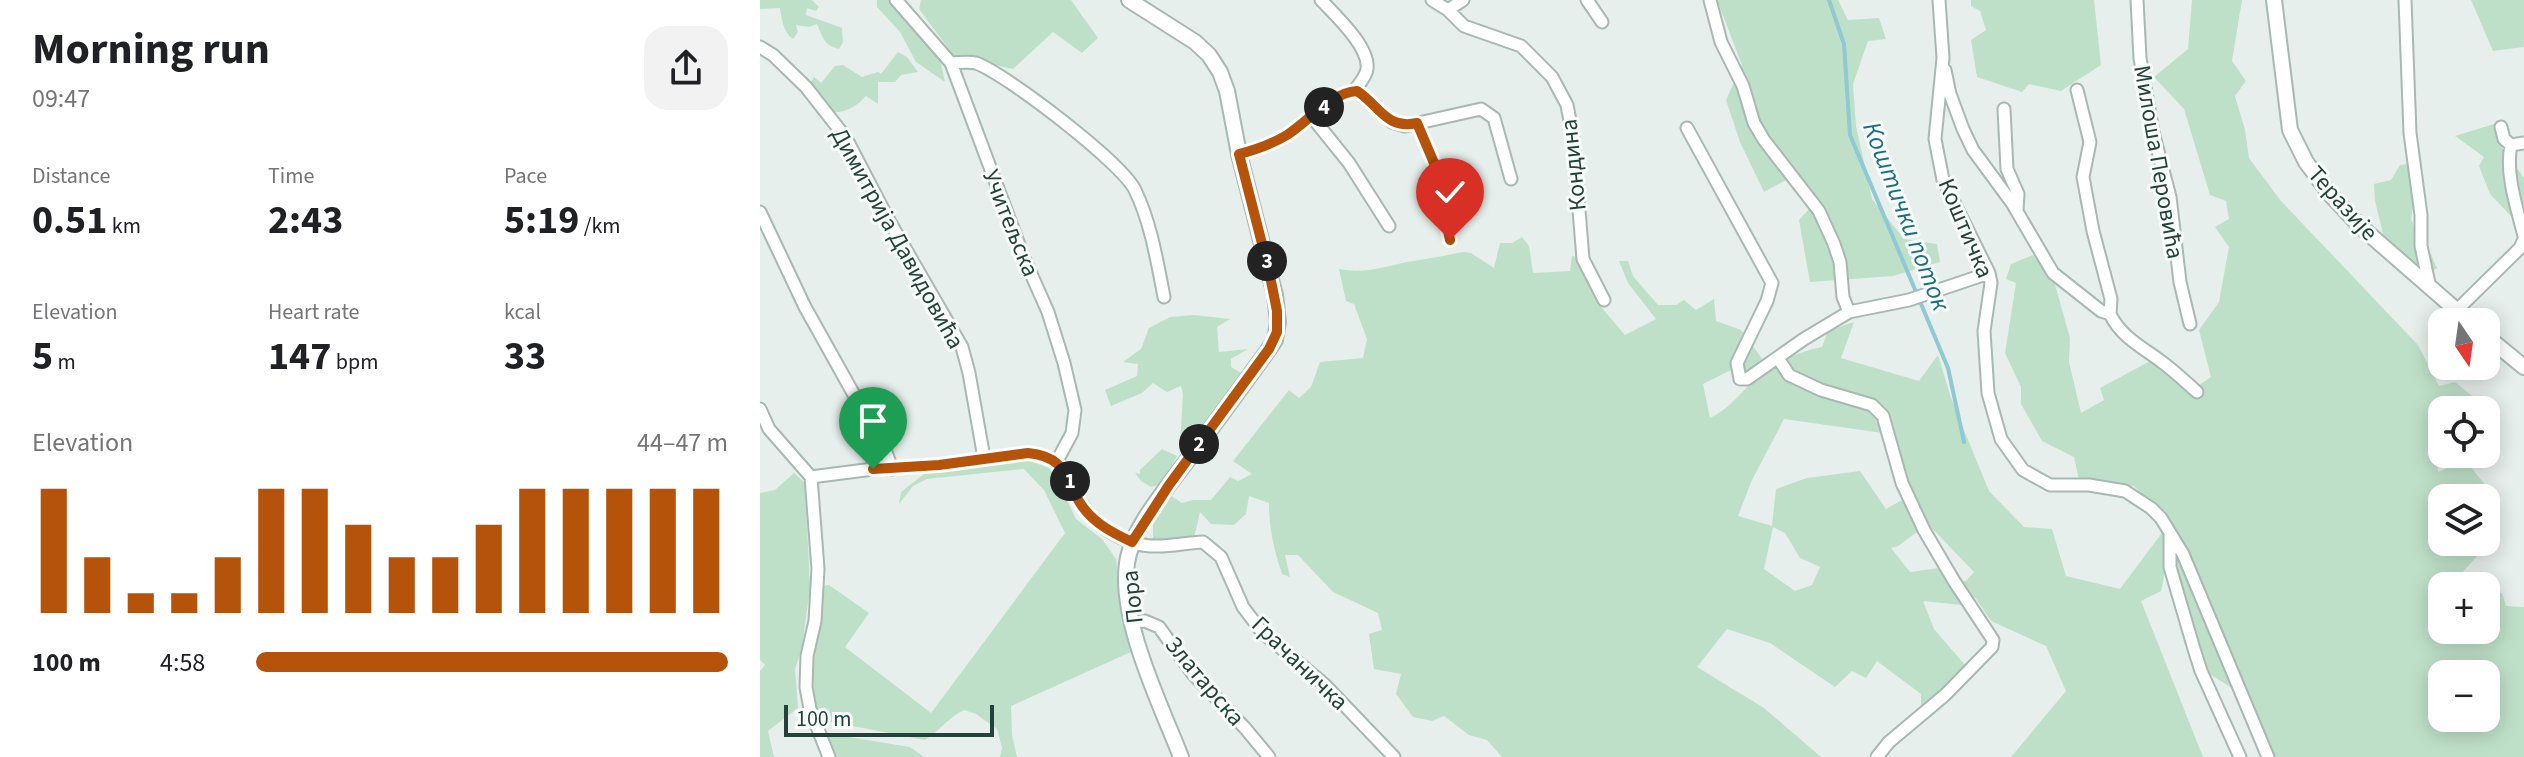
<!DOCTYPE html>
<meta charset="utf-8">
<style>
body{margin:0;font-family:"Source Sans 3",sans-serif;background:#f2f2f2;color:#202124;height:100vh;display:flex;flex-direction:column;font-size:30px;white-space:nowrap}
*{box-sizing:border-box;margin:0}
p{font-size:26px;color:#757577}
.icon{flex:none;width:44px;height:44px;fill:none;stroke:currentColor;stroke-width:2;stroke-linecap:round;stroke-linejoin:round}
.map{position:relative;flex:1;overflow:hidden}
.sheet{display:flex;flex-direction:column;background:#fff;width:760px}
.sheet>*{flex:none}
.needle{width:52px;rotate:167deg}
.controls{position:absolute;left:1668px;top:308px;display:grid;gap:16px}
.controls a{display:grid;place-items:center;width:72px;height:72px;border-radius:16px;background:#fff;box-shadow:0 4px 20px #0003;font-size:40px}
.scale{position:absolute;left:24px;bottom:20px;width:210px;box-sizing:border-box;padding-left:8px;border:4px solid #24423a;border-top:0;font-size:22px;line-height:28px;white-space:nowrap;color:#24423a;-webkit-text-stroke:6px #f7fbf9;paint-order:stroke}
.pin{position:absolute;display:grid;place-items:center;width:68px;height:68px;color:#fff;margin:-82px -34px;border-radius:50% 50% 50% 0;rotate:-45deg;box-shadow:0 0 8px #0007}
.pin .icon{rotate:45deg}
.km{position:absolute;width:40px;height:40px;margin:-20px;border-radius:50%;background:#222;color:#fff;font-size:22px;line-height:40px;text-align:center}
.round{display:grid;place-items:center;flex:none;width:84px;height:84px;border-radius:24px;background:#f2f2f2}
.headline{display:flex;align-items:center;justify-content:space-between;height:136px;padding:0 32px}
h1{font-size:44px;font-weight:700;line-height:60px}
.metrics{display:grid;grid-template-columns:repeat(3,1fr);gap:12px;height:136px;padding:8px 32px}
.metrics div{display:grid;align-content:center}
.metrics b{font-size:40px;font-weight:700}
.metrics small{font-size:22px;font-weight:400}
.metrics p{font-size:22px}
.chart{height:224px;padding:16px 32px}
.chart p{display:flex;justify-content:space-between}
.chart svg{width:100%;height:144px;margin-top:8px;stroke:#b45309;stroke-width:6}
ul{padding:0 32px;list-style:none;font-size:26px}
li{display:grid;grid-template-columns:128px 96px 1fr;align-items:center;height:60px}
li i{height:20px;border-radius:10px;background:#b45309}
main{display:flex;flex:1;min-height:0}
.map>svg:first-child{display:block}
.green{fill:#bfe0c8;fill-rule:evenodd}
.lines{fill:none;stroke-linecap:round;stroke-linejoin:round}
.stream{stroke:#8ec9d4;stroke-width:4}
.minor-casing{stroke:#a8b8b2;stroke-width:15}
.tertiary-casing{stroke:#a8b8b2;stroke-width:18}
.minor{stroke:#fff;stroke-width:11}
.tertiary{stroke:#fff;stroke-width:14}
.route-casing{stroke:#fff;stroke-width:16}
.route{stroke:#b45309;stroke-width:10}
.labels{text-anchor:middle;stroke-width:6;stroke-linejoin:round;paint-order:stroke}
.street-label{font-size:24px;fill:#24423a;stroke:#f7fbf9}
.water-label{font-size:26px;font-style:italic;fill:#1c6f80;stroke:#f7fbf9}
</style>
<main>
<section class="sheet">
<div class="headline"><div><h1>Morning run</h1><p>09:47</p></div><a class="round"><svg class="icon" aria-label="share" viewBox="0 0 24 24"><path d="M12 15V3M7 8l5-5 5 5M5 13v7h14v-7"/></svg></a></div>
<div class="metrics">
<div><p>Distance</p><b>0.51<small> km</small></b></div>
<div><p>Time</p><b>2:43</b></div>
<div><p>Pace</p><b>5:19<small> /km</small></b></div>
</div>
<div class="metrics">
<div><p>Elevation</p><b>5<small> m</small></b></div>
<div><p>Heart rate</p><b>147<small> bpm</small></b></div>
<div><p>kcal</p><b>33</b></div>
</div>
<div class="chart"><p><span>Elevation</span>44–47 m</p>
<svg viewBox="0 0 160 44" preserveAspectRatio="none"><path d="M5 44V6M15 44V27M25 44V38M35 44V38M45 44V27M55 44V6M65 44V6M75 44V17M85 44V27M95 44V27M105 44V17M115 44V6M125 44V6M135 44V6M145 44V6M155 44V6"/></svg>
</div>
<ul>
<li><b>100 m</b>4:58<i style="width:100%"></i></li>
</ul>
</section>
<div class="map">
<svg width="1764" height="757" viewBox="0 0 1764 757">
<rect width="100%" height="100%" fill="#e6efeb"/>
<path class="green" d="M0 0H52L59 7 56 11 47 8 46 15 82 28 83 42 79 49C64 45 63 38 57 24L49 27 36 25 38 32 33 39C23 32 22 20 20 8L0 9Z
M117 0H131L179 54 185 82 156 62 140 32 117 7Z
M161 0H311L338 38 322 53 293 32 253 69 194 56 159 9Z
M957 0H1078L1088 20 1119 18 1126 39 1108 41 1093 84 1096 126 1112 199 1144 239 1177 244 1180 262 1133 276 1050 282 1039 220 1050 208 1028 179 1004 192 980 142 966 100 982 65Z
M1211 0H1334L1341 65 1301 91 1269 84 1262 92 1217 77 1211 40 1226 30 1220 11 1211 6Z
M1432 0H1482L1472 61 1486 81 1475 96 1485 130 1489 158 1521 201 1658 345 1679 386 1695 382 1726 407 1722 410H1682V437L1675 438 1678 472 1692 466H1710L1735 497 1732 503 1726 502V498H1682V542H1726V533L1731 541 1698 577 1702 586H1682V630H1726V603H1729L1731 591 1742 593 1746 606 1764 607V757H1513L1498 725 1472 688 1448 673 1417 567 1407 521C1401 543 1408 568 1401 591L1381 601 1443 757H1251L1306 691 1286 646 1231 621 1215 597 1201 605 1163 601 1174 629 1205 665 1194 680 1161 707V694L1117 661 1106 678 1092 671 1075 687 1010 643 967 629 937 667 1004 708 1061 757H742L727 740 709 735 684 716 672 721 653 717 636 694 641 674 614 669 609 634 622 630 618 613 573 592 538 555H525L530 577 522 574C514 551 509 528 509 503L489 496 486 514 474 525 451 524 440 512 434 538 393 542V518L410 495 422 503 433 500H451L470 477 478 481 492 474 473 461 529 390 539 398 551 387 560 362 603 358 607 339 594 304 586 301 579 269C604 274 623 267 647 262 665 259 684 256 703 252L711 253 734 268 740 243H752L762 237 769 246 773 273 810 271 812 256 818 257 836 301 865 335 896 319 868 283 859 261H868L873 276 898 305H916L924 300 936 310 954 299 956 321 981 330 1003 360 987 370H971L943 384 950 418C970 409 981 391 998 377 1017 361 1038 352 1062 347L1068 331 1094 322 1081 358 1159 381 1178 355 1191 398 1229 491 1264 527 1292 529 1306 576 1360 589 1401 534 1406 517 1374 486 1319 480 1314 457 1282 441 1261 404V387L1245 353 1256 283 1246 279 1251 264 1273 255 1294 281 1310 338 1309 362 1321 413 1344 400 1340 388 1392 360 1430 391 1451 377 1439 330 1459 302 1469 247 1455 227 1469 219 1466 201 1450 195 1424 109 1394 77 1428 49ZM1024 419 1123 433 1144 499 1126 509 1100 471 1047 478 1016 489 1012 526 978 516 992 480ZM1168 524 1214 572 1206 581 1189 584 1179 568 1150 572 1131 548 1138 546ZM1013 527 1025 533 1040 558 1060 567 1052 585 1035 591 1004 569ZM1682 674H1726V718H1682Z
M1711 0H1764V47L1733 51Z
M138 52 147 57 158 72 141 75 135 82H118V104L106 96C96 107 84 114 69 112L48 87 54 77 61 83 75 66 83 65 102 77 118 72 121 74Z
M1734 124 1742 148 1764 178V230L1730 194 1719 166 1724 157 1695 136Z
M1648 164 1654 199 1651 219 1657 234 1670 252 1677 268 1663 279 1625 242 1615 201 1614 184 1631 180 1640 165Z
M434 315 470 319 457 327 459 352 488 349 471 359V367L483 374 428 448 420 443 423 394 421 386 407 392 393 383 382 393 351 406 345 390 377 376 378 364 363 362 381 349 389 328 410 317Z
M402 449 417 456 402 484 391 487 381 481 375 473 380 474V470Z
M265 459 289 468 297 479 316 519 342 539 356 559 366 626 373 651 251 706 252 735 257 757H240L242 748 237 729 216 714 204 710C188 717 180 731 165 740L66 721 57 714 51 688 62 586 69 585 109 613 85 647 171 713 305 533 284 490 264 469 167 479 153 486 139 504 141 492 164 474Z
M34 473 45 483 50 588 42 647 35 669 38 708 8 731 14 757H0V671L5 665 0 660V493L15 490Z
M70 734 150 747 164 757H73L63 739Z"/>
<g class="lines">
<path class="stream" d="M1069 0 1084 44 1090 135 1188 368 1204 442"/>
<g class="minor-casing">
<path id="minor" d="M136 0 191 63 264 258 288 312 304 363 315 410 312 433 297 461
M561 0C575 15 610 47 607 69 606 77 599 84 594 91
M672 0 688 10 704 26 761 46 792 77 807 105 813 137 823 259 844 300
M827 0 842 22
M950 0 961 42 983 86 994 123 1004 140 1059 211 1074 244 1080 262 1083 297 1089 312
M1179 0 1183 58 1175 139 1183 180 1229 273 1231 283 1224 331 1228 393 1241 439 1263 470 1290 485H1329L1365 491 1391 508 1401 518 1423 554 1508 757
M1377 0 1380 58 1393 132 1410 197 1420 282 1430 324
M1645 0 1650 133 1661 215V246L1670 288
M688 10 703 0
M0 47 13 55 46 87 86 138 127 217 202 347 209 373 224 458
M191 63C199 63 208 61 216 63 246 74 361 162 375 190 391 223 397 261 404 297
M1185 70 1190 94 1203 129 1213 150 1252 203 1293 273 1341 311 1350 314C1361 337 1382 347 1402 362 1414 371 1426 382 1437 392
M1317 90 1330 142 1323 177 1333 231 1351 299 1350 314
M1244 109 1247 169 1258 194 1257 211
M552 117 589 163 629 226
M657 123 674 163 690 240
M1741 127 1744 139 1751 145
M927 128 1012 283 1007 301 977 363 980 379H987L1044 339 1089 312 1149 300 1229 273
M1764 143 1751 145C1745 174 1757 208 1764 236
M479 154C496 150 512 144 527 135 548 121 571 92 597 91L632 122 645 126 721 109 734 118 751 179
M0 212 45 307 126 452 132 469
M1697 310 1760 248 1764 239
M1018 358 1029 375 1061 390 1112 405 1123 416 1142 483 1164 530 1194 581 1233 640 1232 647 1185 695 1129 742 1117 757
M0 409 9 429 51 477
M51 477 113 469 179 465 268 453C308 457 304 480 323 506 335 523 354 536 374 543 396 550 420 543 443 542L461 557 483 607 502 632 565 685 634 757
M51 477 58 569 55 621 47 656 46 687 50 709 69 757
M1410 535V567L1434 649 1441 671 1480 757
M371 622 385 621 399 627 433 674 485 728 509 757"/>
</g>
<g class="tertiary-casing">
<path id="tertiary" d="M369 0 435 42 449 55 460 72 467 91 479 154 515 295 518 322 515 340 509 349C483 385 456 422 429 458 408 487 372 527 367 563 359 621 400 703 421 757
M1514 0 1530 130 1546 162 1569 193 1601 227 1710 322
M1726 336 1764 367"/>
</g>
<use href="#minor" class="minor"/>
<use href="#tertiary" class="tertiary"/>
</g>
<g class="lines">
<g class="route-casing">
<path id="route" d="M113 469 179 465 268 453C308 457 304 479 322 506 335 524 353 533 372 542L409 485 509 349 517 332V311L509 271 479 154C495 150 512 144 527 135 549 121 570 93 597 91 619 105 626 130 657 123L674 163 690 240"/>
</g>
<use href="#route" class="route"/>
</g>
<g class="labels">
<g class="street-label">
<text transform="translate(1399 162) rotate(80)" y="8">Милоша Перовића</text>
<text transform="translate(813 165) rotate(-96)" y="8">Кондина</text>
<text transform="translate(1583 203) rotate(48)" y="8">Теразије</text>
<text transform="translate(251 223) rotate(68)" y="8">Учитељска</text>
<text transform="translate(1206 228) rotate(67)" y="8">Коштичка</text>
<text transform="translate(138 238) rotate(61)" y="8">Димитрија Давидовића</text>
<text transform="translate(372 597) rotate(-96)" y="8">Пора</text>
<text transform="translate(540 663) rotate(44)" y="8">Грачаничка</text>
<text transform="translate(445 681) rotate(50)" y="8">Златарска</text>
</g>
<g class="water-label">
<text transform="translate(1147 216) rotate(69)" y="9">Коштички поток</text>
</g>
</g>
</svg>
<div class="controls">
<a><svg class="needle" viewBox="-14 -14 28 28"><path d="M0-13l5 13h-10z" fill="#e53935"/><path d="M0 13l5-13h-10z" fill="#757577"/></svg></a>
<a><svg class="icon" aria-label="locate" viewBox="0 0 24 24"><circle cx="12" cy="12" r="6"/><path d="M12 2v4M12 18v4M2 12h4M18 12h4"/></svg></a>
<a><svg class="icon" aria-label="layers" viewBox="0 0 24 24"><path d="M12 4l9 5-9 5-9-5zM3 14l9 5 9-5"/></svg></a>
<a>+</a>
<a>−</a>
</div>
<div class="scale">100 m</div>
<div class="pin" style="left:113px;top:469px;background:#1e9e55"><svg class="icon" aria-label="arrive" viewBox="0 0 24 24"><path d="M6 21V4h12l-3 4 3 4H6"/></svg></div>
<div class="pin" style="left:690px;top:240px;background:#d93025"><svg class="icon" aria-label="check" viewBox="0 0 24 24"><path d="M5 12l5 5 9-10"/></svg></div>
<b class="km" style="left:310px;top:481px">1</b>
<b class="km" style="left:439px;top:444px">2</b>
<b class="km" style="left:507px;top:261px">3</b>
<b class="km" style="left:564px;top:107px">4</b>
</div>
</main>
